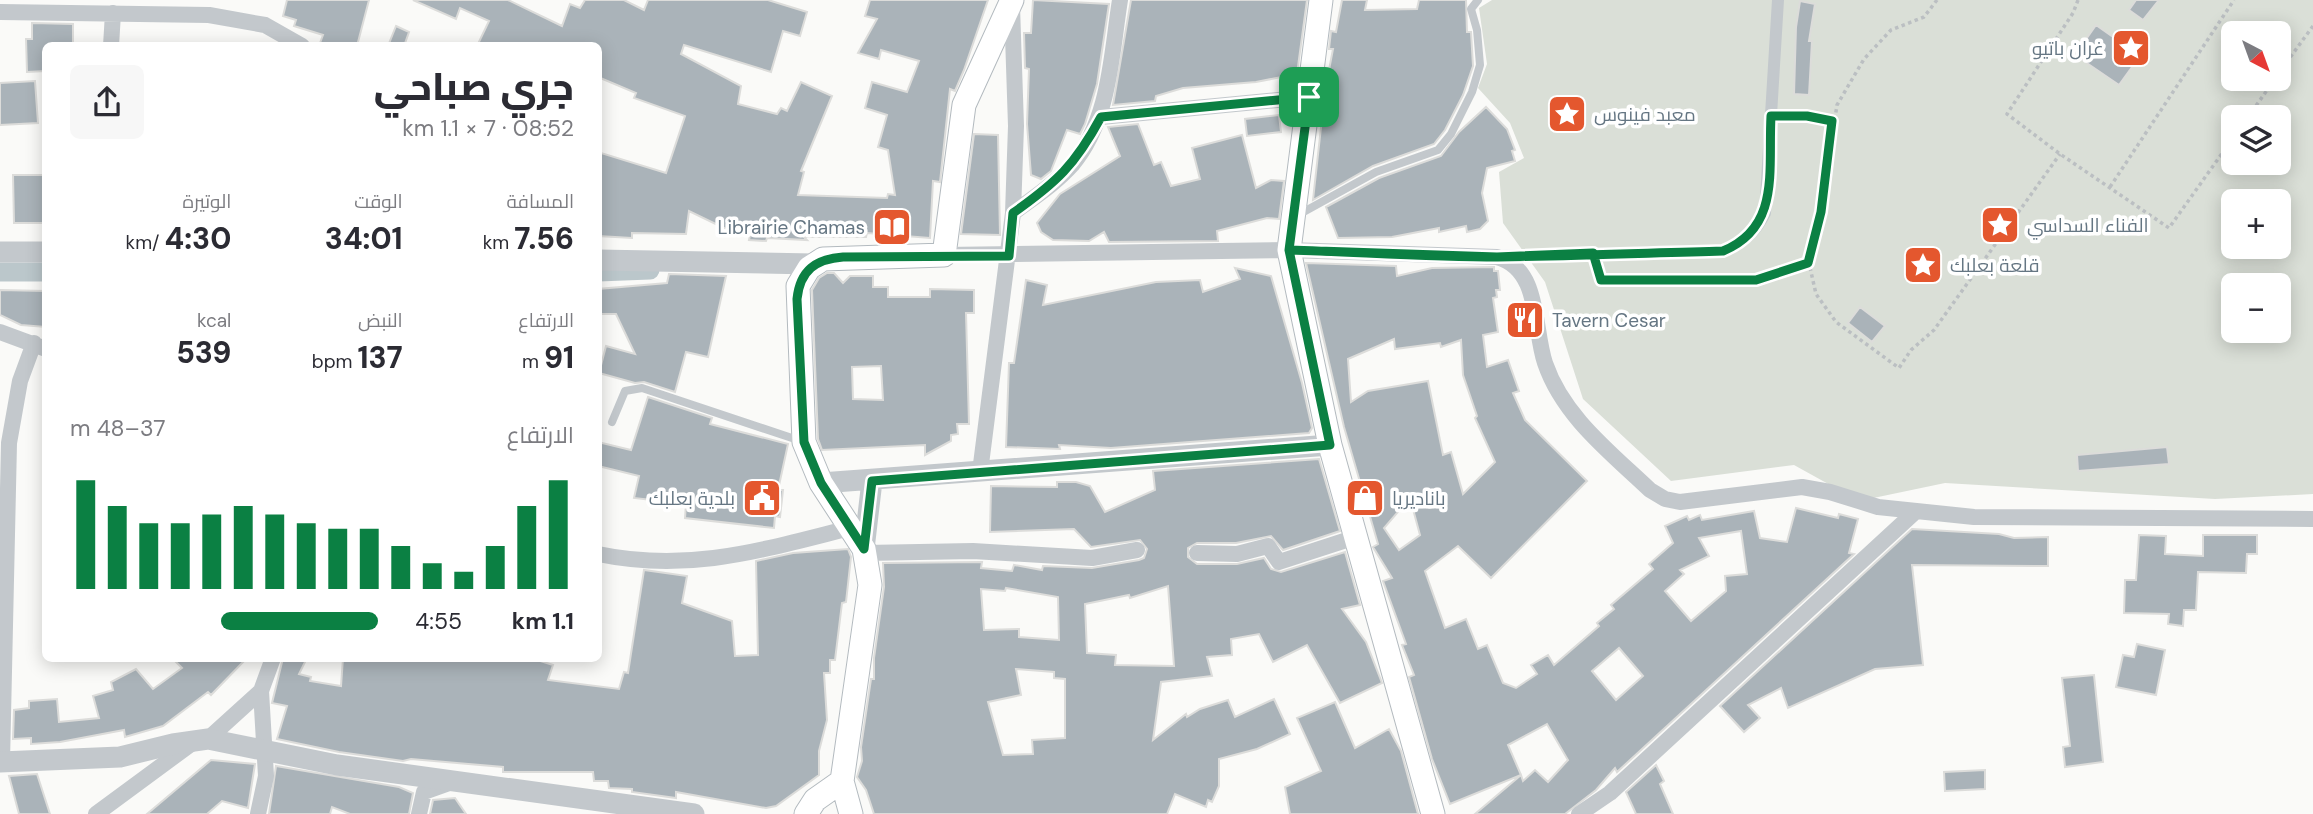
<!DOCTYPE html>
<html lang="ar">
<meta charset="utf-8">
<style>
body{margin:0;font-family:"DM Sans",Cairo,sans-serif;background:#f7f7f7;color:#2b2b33;direction:rtl;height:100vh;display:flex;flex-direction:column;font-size:26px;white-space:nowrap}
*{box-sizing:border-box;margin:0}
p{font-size:23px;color:#7c7c81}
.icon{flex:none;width:38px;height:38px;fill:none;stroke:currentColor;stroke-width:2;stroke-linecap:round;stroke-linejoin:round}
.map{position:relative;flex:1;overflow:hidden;direction:ltr}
.panel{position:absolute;left:42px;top:42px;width:560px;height:620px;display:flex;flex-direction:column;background:#fff;border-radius:10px;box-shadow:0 4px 18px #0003;direction:rtl}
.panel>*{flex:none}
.needle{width:46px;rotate:139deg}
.fabs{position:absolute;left:2221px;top:21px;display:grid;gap:14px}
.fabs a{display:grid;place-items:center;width:70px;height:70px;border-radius:10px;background:#fff;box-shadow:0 4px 18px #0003;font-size:35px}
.pin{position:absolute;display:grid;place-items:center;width:60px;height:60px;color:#fff;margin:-30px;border-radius:14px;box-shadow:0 4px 10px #0006}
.round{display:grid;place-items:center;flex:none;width:74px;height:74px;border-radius:10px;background:#f7f7f7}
.headline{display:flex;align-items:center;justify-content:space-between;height:119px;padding:0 28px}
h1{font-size:38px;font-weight:800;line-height:52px}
.metrics{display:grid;grid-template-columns:repeat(3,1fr);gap:10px;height:119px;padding:7px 28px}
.metrics div{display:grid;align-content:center}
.metrics b{font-size:30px;font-weight:800}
.metrics small{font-size:19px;font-weight:400}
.metrics p{font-size:19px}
.chart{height:196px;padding:14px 28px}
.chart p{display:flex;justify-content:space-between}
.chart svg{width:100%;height:126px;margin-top:7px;stroke:#0b8043;stroke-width:6}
ul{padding:0 28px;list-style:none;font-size:23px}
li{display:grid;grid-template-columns:112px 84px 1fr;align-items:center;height:52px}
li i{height:18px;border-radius:9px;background:#0b8043}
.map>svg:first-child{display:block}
.green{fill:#dadfd7;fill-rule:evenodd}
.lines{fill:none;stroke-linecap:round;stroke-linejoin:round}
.canal{stroke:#bbc7cb;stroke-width:19}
.building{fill:#aab3b9;stroke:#dcdcda;stroke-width:2;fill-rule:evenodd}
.secondary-casing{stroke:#b3babf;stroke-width:25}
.path{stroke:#bbbfc2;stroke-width:3.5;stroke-dasharray:3.5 3.5;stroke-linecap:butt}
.service{stroke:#c3c8cc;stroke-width:8}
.pedestrian{stroke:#c3c8cc;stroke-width:12}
.minor{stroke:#c3c8cc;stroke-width:16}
.tertiary{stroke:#c3c8cc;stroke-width:21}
.secondary{stroke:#fff;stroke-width:23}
.route-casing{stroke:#fff;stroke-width:14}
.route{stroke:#0b8043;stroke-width:9}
.labels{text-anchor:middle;stroke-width:7;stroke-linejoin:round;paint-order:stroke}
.poi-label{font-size:19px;fill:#657683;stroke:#fff;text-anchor:start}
</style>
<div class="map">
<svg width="2313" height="814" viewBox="0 0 2313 814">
<rect width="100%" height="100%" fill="#fafaf8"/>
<path class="green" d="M1492 0H2313V494L2215 499 1945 483 1859 501 1794 465 1671 481 1583 399 1545 282 1503 223 1499 172 1524 158 1510 123 1478 88 1487 64 1479 8ZM2233 33H2278V79H2233ZM2233 117H2278V163H2233ZM2233 201H2278V247H2233ZM2233 285H2278V331H2233Z"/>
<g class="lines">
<path class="canal" d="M0 272H46
M598 272 650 270"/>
</g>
<path class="building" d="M287 0H369L357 46 320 43 323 35 294 26 296 20 283 16Z
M413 0H508L562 26 570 4 580 8 585 0H624L644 10 648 0H768L807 12 800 36 783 31 771 72 684 45 681 54 741 86 738 104 777 114 781 108 787 111 801 82 832 96 801 171 804 172 798 195 887 198 888 194 895 195 888 150 878 147 887 115 865 108 872 82 907 92 919 61 881 50 879 59 858 53 877 19 865 16 870 0H988L964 70 955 91 950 89 940 182 933 181 930 238 867 233 866 237H804L807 240 767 238 766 241 749 240 750 235 726 229 689 211 686 234 632 233V238L598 236V152L666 173 685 116 634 98 636 93 598 77V46H477L489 21 460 8 456 19Z
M1033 0 1109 4 1097 84 1085 124 1080 134 1067 130 1051 171 1041 179 1031 175 1027 124 1029 69 1025 68 1024 33H1031Z
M1131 0H1307L1297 74 1256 82 1183 88 1156 96 1155 101 1113 105Z
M1342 0H1367L1365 10 1417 9 1419 0H1466L1467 32H1471L1473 66 1463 95 1445 130 1434 144 1373 166 1313 200 1325 91 1333 49H1329L1331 31 1336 32Z
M2136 0H2159L2143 20 2129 10Z
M1800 1 1815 4 1809 41H1812L1809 95 1794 94 1796 27Z
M32 23 73 24V46H46V71L27 72 26 39H32Z
M2096 25 2140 56 2119 85 2075 55Z
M396 26 409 32 404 46H388Z
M35 81 38 123 0 125V83Z
M1486 107 1507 129 1515 150 1512 151 1515 161 1487 168 1482 193 1488 221 1480 229 1467 232 1466 226 1439 232V228L1392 237 1338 238 1326 207 1379 178 1441 156 1459 132Z
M1279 115 1281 132 1247 136 1245 119Z
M1138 124 1154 165 1161 162 1171 186 1200 179 1192 148 1242 135 1256 188 1271 180 1284 181 1279 219 1267 218 1217 231 1218 241 1109 242 1104 232 1089 241 1053 240 1041 232 1037 223 1060 194 1120 156 1108 127Z
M974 134 998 135 1000 235 961 234Z
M13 175H46V223H14Z
M1306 263 1396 266 1397 276 1432 268 1494 267V271H1498L1500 290H1496L1497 297 1493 298 1498 332 1483 335 1487 367 1508 360 1519 391 1513 393 1525 420 1587 481 1491 578 1458 546 1425 571 1445 628 1466 619 1478 649 1487 645 1503 683 1516 688 1537 674 1531 665 1548 655 1554 665 1599 626 1597 623 1614 609 1611 605 1653 569 1649 564 1673 543 1665 526 1687 516 1689 520 1700 515 1702 520 1754 511 1760 538 1787 542 1796 508 1838 518 1839 514 1858 519 1849 553 1854 554 1617 772 1615 768 1596 790 1565 814H1475L1521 775 1523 781 1535 770 1548 782 1568 760 1547 724 1508 745 1521 775 1450 804 1432 759 1409 677 1414 675 1402 645 1406 644 1383 581 1392 578 1373 547 1378 544 1344 427ZM1394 339 1395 349 1440 343 1441 347 1461 340 1463 375 1477 416 1475 418 1495 462 1463 494 1451 452 1443 455 1428 381 1368 391 1351 402 1348 359ZM1410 498 1420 535 1399 550 1384 528ZM1741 531 1747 574 1725 576 1726 591 1691 621 1665 591 1684 574 1680 570 1709 556 1699 538ZM1619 648 1643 676 1616 700 1592 671Z
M1235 268 1271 276 1302 383 1312 428 1309 433 1111 448 1059 445 1060 449 1006 447 1009 363H1014L1026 280 1047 285 1043 305 1156 282 1200 280 1203 292 1240 279Z
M827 273H834L843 283 850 276H873V287H888V297H930V289L974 290V313H966L969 424H957L958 434 951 435V441L925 455V445L822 450 818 439 812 290 819 278ZM881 366 883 400 853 399 852 367Z
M669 274 726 276 708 357 686 352 675 392 644 382 635 383 599 373 606 346 635 354 616 314H598V289L667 283Z
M0 290 46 291V327L21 325 0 315Z
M1860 307 1885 326 1872 342 1848 323Z
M648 397 712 418 710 424 788 444 778 490H783L780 517 775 516 774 528 685 518 686 504 634 498 639 476 598 466V442L631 450Z
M2167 447 2169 464 2078 471 2077 455Z
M1319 459 1340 531 1283 550 1271 536 1236 543H1197L1188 548V557L1197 564H1237L1264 558 1271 569 1281 572 1345 552 1360 605 1342 609 1366 642 1382 683 1340 703 1307 645 1273 662 1259 634 1231 639 1232 655 1207 657 1212 676 1161 682 1153 740 1186 714 1187 717 1200 709 1228 700 1235 717 1274 699 1290 734 1257 749 1219 759V786L1212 802 1208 800 1206 807 1175 794 1167 814H874L866 790 857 777 862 761 861 747 871 679H874V658L884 587 883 563 982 562 981 568 1012 571 1014 565 1042 570 1043 566 1092 568 1139 560 1144 558 1147 549 1140 540 1091 547 1074 529 990 532 991 486 1057 487V482H1076L1090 486 1105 512 1155 490 1153 471ZM1168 586 1174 666 1115 665 1116 655 1087 653 1085 604 1129 595 1130 598ZM1006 588 1058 597 1059 640 1019 637V629L984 630 981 589 1005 591ZM1016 669 1054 672V678L1065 679V738L1032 740 1033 754 1003 755 988 702 1021 695Z
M1912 529 1999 534 2014 538 2048 537V566L1912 565 1923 665 1875 669 1788 708 1781 688 1748 705 1760 718 1744 732 1720 706Z
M2139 535 2166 536 2165 554 2203 556V535H2257V554H2247L2246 573 2198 572 2196 610H2184L2183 626 2168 624 2169 614 2124 613 2125 580H2136Z
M848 549 851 557 846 602 842 603 835 660H830V673H824L827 720 819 751V775L776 806 766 808 676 792V798L632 792V789L609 788 608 781H594L593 772H503V767L411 759 403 761 339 752 277 739 287 706 272 703 283 658H307L299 674 311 677 310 681 341 686 343 658H531L553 665 548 680 619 689 624 672 628 673 644 570 687 576 682 603 732 621 735 656 758 655 756 561 793 553Z
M2137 644 2165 650 2156 695 2116 687 2123 655 2134 657Z
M172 658H247L211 695 208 692 163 726 125 737 124 730 60 742 31 744V738L13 739 14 710 29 708V701L57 699 59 722 99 718 93 696 113 690 111 682 136 669 153 689 182 668Z
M2094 675 2103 762 2065 767 2063 747 2070 746 2062 678Z
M1335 702 1355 748 1389 729 1401 751 1418 814H1290L1285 787 1321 771 1297 718Z
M211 760 255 764 248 808 222 801 207 814H147Z
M1656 765 1664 781 1660 784 1673 814H1636L1626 792Z
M276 766 399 787 413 793 409 814H350L332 807 330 814H269Z
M1985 770V789L1945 791 1944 772Z
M37 774 50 814H19L9 776Z
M455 798 466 814H430L433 800Z"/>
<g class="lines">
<g class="secondary-casing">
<path id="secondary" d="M1321 0 1289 250 1330 445 1433 814
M806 814 815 800 842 781
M851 814 842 781 870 585 864 549 821 483 804 442 798 286 809 268 823 259 944 255 964 105 1012 0"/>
</g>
<path class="path" d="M1937 0 1924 17 1891 30 1864 59 1837 105 1821 212 1809 263 1816 294 1836 322 1899 368 1911 350 1934 330 2060 154
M2078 0 2073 13 2007 114 2060 154 2169 228 2233 138
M2278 74 2313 26
M1784 116 1832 121
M2248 117 2275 79
M2110 187 2234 0
M1598 269 1601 280H1756L1809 263"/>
<path class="service" d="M1298 215 1376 172 1438 150 1451 134 1472 92 1480 65 1477 30 1471 9 1478 0
M612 422 625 391 642 388 801 441"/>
<path class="pedestrian" d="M1499 256 1722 251C1743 243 1755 233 1765 213L1778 0"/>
<path class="minor" d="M0 12 209 15 265 25 302 46
M111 46 113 13
M1101 117 1309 97
M1013 213C1033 198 1055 184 1072 165 1110 120 1111 56 1120 0
M944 255 1289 250 1497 257C1541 269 1533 328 1545 363 1563 416 1610 452 1650 490L1665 499 1680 502 1802 487 1830 492 1878 507 1974 517 2313 519
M0 332 46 349
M980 472 1013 213 1016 126 1012 6
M865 553 973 551 1092 558 1137 550
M1197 553 1237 554 1268 546 1279 562 1356 537
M598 554C689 573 762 550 850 528
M208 739 261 691
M2 762 9 443 20 381 34 343
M96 814 195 741
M258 814 266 776 261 691 273 658
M419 814 424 792 452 782
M1579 814 1610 793 1916 511"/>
<path class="tertiary" d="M0 252H46
M598 260 813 264
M821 483 1330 445
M864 549 872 481
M0 762 120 757 173 744 208 739 337 765 694 814"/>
<use href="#secondary" class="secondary"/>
</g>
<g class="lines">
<g class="route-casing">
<path id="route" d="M1309 97 1101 117C1075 165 1057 182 1013 213L1009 256 843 257C816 259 800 270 797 299L804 442 821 483 864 549 872 481 1330 445 1289 250 1497 257 1593 253 1601 280H1756L1808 263 1821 212 1832 121 1807 116H1771C1768 170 1781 227 1723 251 1648 253 1572 256 1498 257 1428 257 1358 252 1289 250L1309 97"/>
</g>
<use href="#route" class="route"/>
</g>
<defs>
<g id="sight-square" transform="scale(2.0125)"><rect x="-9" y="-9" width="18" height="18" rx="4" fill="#e4572e" stroke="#fff"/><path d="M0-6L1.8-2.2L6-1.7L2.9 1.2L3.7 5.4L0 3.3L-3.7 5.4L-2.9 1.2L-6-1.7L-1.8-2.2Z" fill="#fff"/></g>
<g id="library-square" transform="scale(2.0125)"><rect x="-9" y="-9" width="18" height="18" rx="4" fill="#e4572e" stroke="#fff"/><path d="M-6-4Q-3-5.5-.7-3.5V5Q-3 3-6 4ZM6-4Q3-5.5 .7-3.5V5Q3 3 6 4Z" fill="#fff"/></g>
<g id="restaurant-square" transform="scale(2.0125)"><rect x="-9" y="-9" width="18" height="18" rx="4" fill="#e4572e" stroke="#fff"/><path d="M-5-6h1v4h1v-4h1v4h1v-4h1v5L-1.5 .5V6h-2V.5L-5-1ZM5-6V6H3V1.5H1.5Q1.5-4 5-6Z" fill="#fff"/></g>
<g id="civic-square" transform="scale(2.0125)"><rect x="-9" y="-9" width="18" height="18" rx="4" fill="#e4572e" stroke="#fff"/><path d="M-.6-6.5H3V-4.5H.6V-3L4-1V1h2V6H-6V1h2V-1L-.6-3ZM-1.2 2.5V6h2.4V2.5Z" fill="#fff"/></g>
<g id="shop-square" transform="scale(2.0125)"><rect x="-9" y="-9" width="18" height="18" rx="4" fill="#e4572e" stroke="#fff"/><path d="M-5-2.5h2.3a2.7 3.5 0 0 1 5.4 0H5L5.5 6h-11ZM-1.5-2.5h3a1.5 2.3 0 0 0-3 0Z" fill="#fff"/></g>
</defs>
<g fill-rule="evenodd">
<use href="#sight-square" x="2131" y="48"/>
<use href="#sight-square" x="1567" y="114"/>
<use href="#sight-square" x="2000" y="225"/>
<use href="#library-square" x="892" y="227"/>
<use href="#sight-square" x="1923" y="265"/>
<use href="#restaurant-square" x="1525" y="320"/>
<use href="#civic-square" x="762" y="498"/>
<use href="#shop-square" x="1365" y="498"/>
</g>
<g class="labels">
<g class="poi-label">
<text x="2104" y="55" text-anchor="end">غران باتيو</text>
<text x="1594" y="121">معبد فينوس</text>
<text x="2027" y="232">الفناء السداسي</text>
<text x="865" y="234" text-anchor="end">Librairie Chamas</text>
<text x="1950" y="272">قلعة بعلبك</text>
<text x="1552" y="327">Tavern Cesar</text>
<text x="735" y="505" text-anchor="end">بلدية بعلبك</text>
<text x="1392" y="505">باناديريا</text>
</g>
</g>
</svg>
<div class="fabs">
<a><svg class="needle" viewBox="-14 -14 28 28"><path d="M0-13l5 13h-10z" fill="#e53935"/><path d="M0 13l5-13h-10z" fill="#7c7c81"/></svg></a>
<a><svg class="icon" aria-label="layers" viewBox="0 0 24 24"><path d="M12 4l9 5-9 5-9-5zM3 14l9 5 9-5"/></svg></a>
<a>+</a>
<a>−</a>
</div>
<div class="pin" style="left:1309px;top:97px;background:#1e9e55"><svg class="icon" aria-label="arrive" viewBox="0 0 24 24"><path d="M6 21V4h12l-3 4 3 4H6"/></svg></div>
<section class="panel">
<div class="headline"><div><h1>جري صباحي</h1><p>08:52 · 7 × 1.1 km</p></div><a class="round"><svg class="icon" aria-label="share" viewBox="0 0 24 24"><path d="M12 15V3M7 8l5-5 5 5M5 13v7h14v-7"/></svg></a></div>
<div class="metrics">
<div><p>المسافة</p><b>7.56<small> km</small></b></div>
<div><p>الوقت</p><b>34:01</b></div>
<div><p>الوتيرة</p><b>4:30<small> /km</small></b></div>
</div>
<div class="metrics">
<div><p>الارتفاع</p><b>91<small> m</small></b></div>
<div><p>النبض</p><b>137<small> bpm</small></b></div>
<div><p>kcal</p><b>539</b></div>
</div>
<div class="chart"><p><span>الارتفاع</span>37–48 m</p>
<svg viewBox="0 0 160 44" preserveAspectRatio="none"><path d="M5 44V6M15 44V15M25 44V21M35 44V21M45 44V18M55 44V15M65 44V18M75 44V21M85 44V23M95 44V23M105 44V29M115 44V35M125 44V38M135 44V29M145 44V15M155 44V6"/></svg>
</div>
<ul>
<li><b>1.1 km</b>4:55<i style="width:51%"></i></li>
</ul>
</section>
</div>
